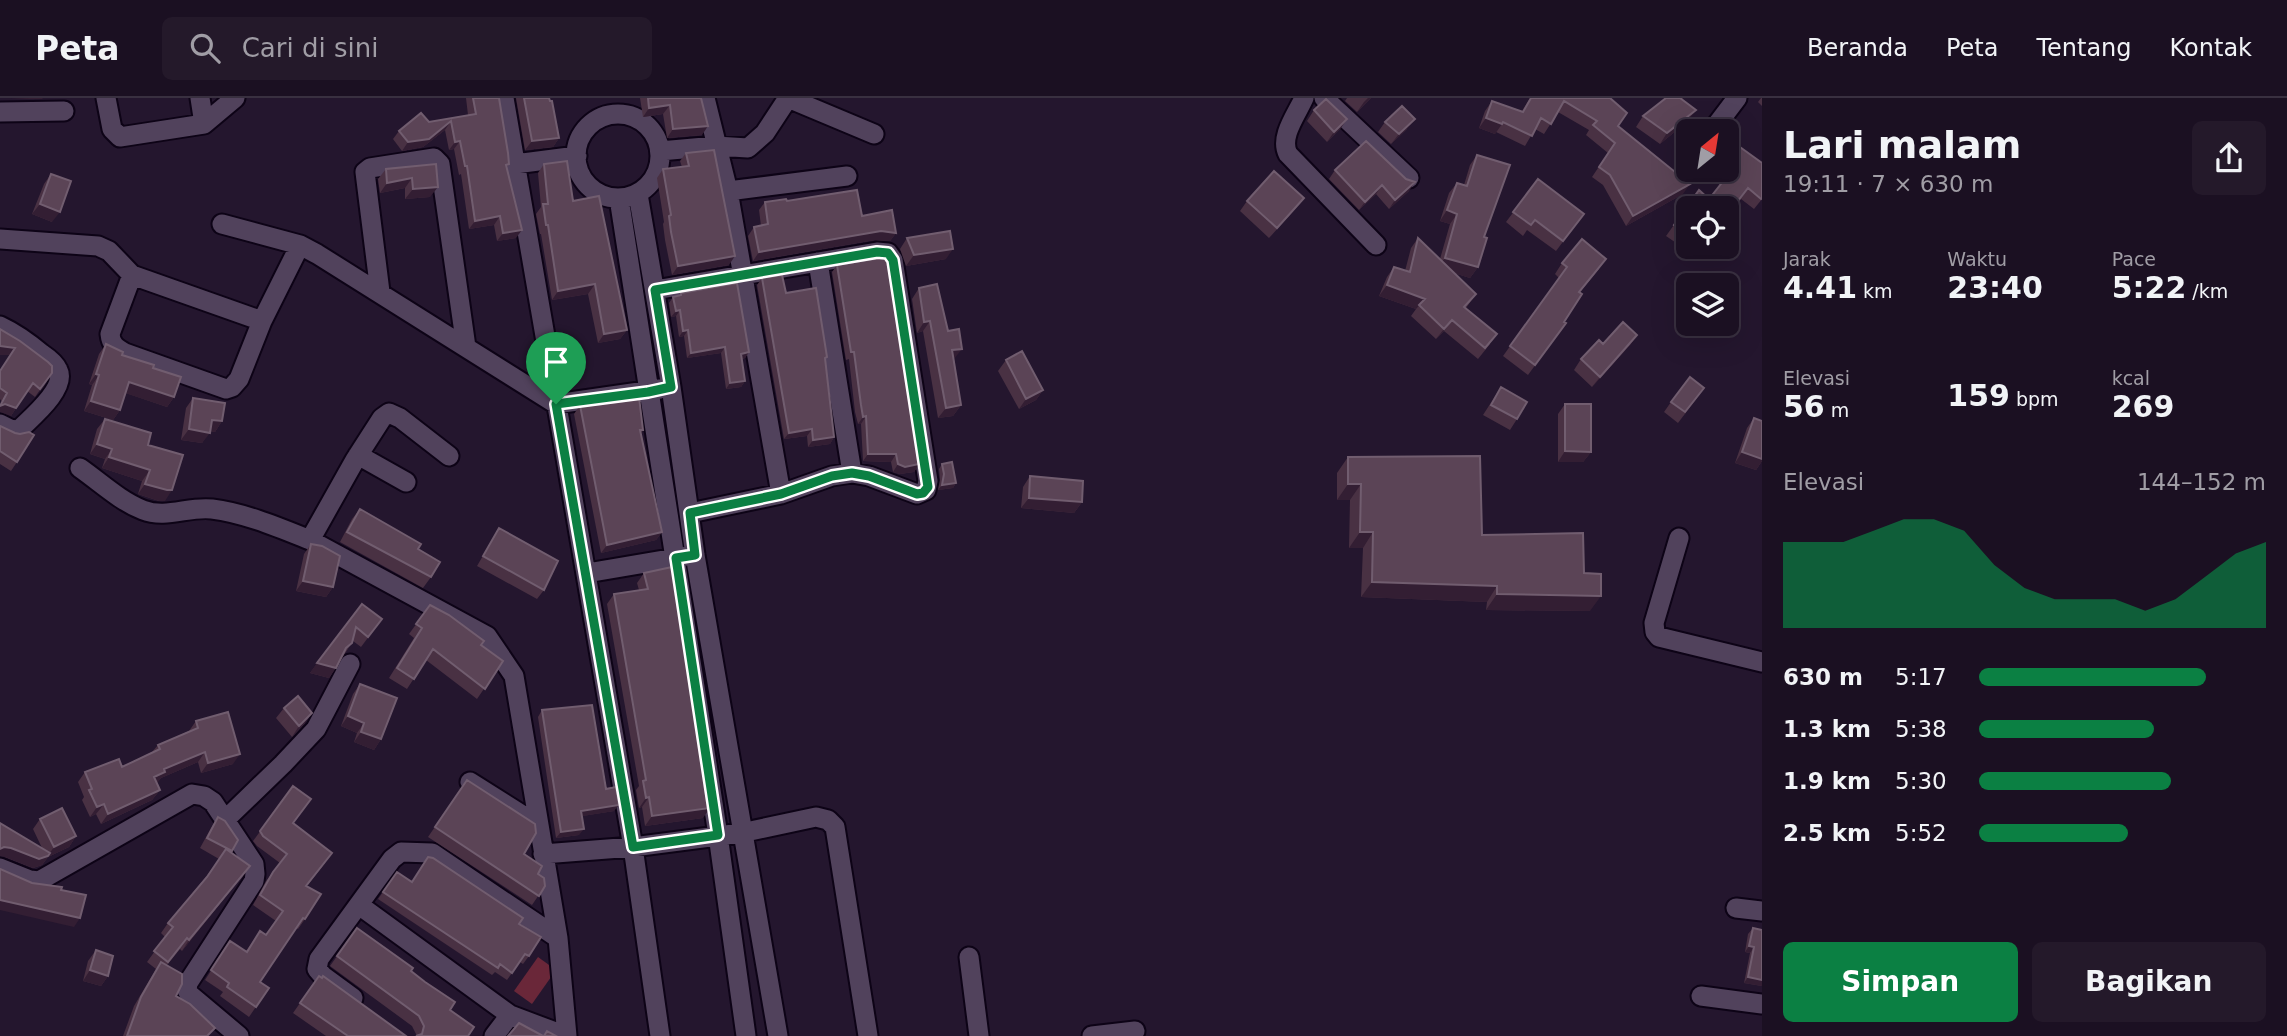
<!DOCTYPE html>
<html lang="id">
<meta charset="utf-8">
<style>
body{margin:0;font-family:"DejaVu Sans",sans-serif;background:#24192a;color:#f1f3f6;height:100vh;display:flex;flex-direction:column;font-size:26px;white-space:nowrap}
*{box-sizing:border-box;margin:0}
p{font-size:23px;color:#a09da5}
.icon{flex:none;width:38px;height:38px;fill:none;stroke:currentColor;stroke-width:2;stroke-linecap:round;stroke-linejoin:round}
.map{position:relative;flex:1;overflow:hidden}
.drawer{display:flex;flex-direction:column;background:#1b1022;width:525px}
.drawer>*{flex:none}
.needle{width:46px;rotate:30deg}
.buttons{position:absolute;left:1676px;top:21px;display:grid;gap:14px}
.buttons a{display:grid;place-items:center;width:63px;height:63px;border-radius:10px;background:#1b1022;box-shadow:0 7px 28px #0002,0 0 0 2px #393040;font-size:35px}
.pin{position:absolute;display:grid;place-items:center;width:60px;height:60px;color:#fff;margin:-72px -30px;border-radius:50% 50% 50% 0;rotate:-45deg;box-shadow:0 0 7px #0007}
.pin .icon{rotate:45deg}
.round{display:grid;place-items:center;flex:none;width:74px;height:74px;border-radius:10px;background:#24192a}
.overview{display:flex;align-items:center;justify-content:space-between;height:119px;padding:0 21px}
h1{font-size:38px;font-weight:800;line-height:52px}
.figures{display:grid;grid-template-columns:repeat(3,1fr);gap:10px;height:119px;padding:7px 21px}
.figures div{display:grid;align-content:center}
.figures b{font-size:30px;font-weight:800}
.figures small{font-size:19px;font-weight:400}
.figures p{font-size:19px}
.chart{height:196px;padding:14px 21px}
.chart p{display:flex;justify-content:space-between}
.chart svg{width:100%;height:126px;margin-top:7px;fill:#0b8043;opacity:.7}
.button{display:flex;gap:14px;margin-top:auto;padding:14px 21px}
.button a{flex:1;height:80px;border-radius:10px;background:#0b8043;color:#fff;font-size:28px;font-weight:800;line-height:80px;text-align:center}
.button a+a{background:#24192a;color:#f1f3f6}
ul{padding:0 21px;list-style:none;font-size:23px}
li{display:grid;grid-template-columns:112px 84px 1fr;align-items:center;height:52px}
li i{height:18px;border-radius:9px;background:#0b8043}
header{display:flex;align-items:center;gap:42px;box-sizing:border-box;height:98px;padding:0 35px;background:#1b1022;border-bottom:2px solid #393040}
header strong{font-size:33px}
nav{display:flex;gap:38px;margin-inline-start:auto;font-size:24px}
.search{width:490px;height:63px;background:#24192a;display:flex;align-items:center;gap:18px;box-sizing:border-box;padding:0 24px;border-radius:10px;color:#a09da5;font-size:26px}
main{display:flex;flex:1;min-height:0}
.map>svg:first-child{display:block}
.green{fill:#6a2739}
.lines{fill:none;stroke-linecap:round;stroke-linejoin:round}
.street-casing{stroke:#0d0316;stroke-width:23}
.street{stroke:#51425c;stroke-width:19}
.wall{fill:#493143}
.shaded-wall{fill:#331e33}
.building{fill:#5b4456;stroke:#715d6f;stroke-width:2}
.route-casing{stroke:#fff;stroke-width:14}
.route{stroke:#0b8043;stroke-width:9}
</style>
<header>
<strong>Peta</strong>
<div class="search"><svg class="icon" aria-label="search" viewBox="0 0 24 24"><circle cx="10" cy="10" r="6"/><path d="M15 15l6 6"/></svg>Cari di sini</div>
<nav><a>Beranda</a><a>Peta</a><a>Tentang</a><a>Kontak</a></nav>
</header>
<main>
<div class="map">
<svg width="1762" height="938" viewBox="0 0 1762 938">
<rect width="100%" height="100%" fill="#24162e"/>
<path class="green" d="M538 859 556 872 532 906 514 893Z"/>
<g class="lines">
<g class="street-casing">
<path id="street" d="M106 0 112 31 120 39 204 26 235 0
M200 0 204 26
M504 0 633 749 660 938
M705 0 728 93 781 396
M788 0 874 36
M1304 0C1297 16 1279 39 1288 56L1376 147
M1324 0 1409 80
M0 14 64 13
M576 58a42 42 0 1 1 84 0a42 42 0 1 1-84 0Z
M1712 33 1737 0
M660 53 716 48 748 50 765 35 788 0
M515 66 577 58
M728 93 847 78
M638 96 671 289 695 457 778 938
M619 100 718 737 746 938
M222 126 300 147 317 156 556 306 660 291
M0 141 98 148 109 153 132 177 262 223
M818 164 852 375
M132 177 110 236C111 247 116 250 125 255L226 291 232 289 239 281 262 223 300 147
M655 192 877 154 888 155 893 162 928 383 926 392 917 396 869 378 852 375 832 378 781 396 690 415
M380 194 365 74 370 70 434 60 440 66 466 249
M0 228C15 235 29 245 42 256 48 260 55 265 58 272 67 290 32 319 21 330L14 333 0 326
M358 357 406 384
M80 370C100 384 120 403 143 412 166 421 189 408 212 411 245 415 280 430 310 442L487 538 514 578 558 840 567 938
M1679 440 1654 525 1655 534 1659 539 1762 564
M310 442 355 362 382 320 389 315 400 320 449 358
M587 475 687 458
M470 684 538 727
M225 722 283 666 316 631 350 566
M543 756 633 749 741 735 816 719 828 722 835 729 868 938
M0 770 30 782 39 783 192 696 204 698 213 704 254 766 255 776 254 783 188 885 187 892 189 896 239 938
M359 807 510 917 566 938
M1736 810 1762 813
M969 859 979 938
M1701 898 1762 906
M353 900 323 878 317 871 319 861 392 761 401 754 432 755 558 840
M494 938 510 917
M1092 938 1135 933"/>
</g>
<use href="#street" class="street"/>
</g>
<path class="wall" d="M466 0H499L509 66 507 69 516 140 497 143 494 127 469 131 461 76 459 77 454 51 449 52 445 32 423 49 402 53 393 41 399 33 429 24 468 17Z
M516 0H549L559 40 553 49 525 52Z
M640 0H701L702 37 667 40 663 16 643 19Z
M1347 0H1371L1357 14 1345 3Z
M1530 0H1610L1618 28 1683 96 1626 128 1603 87 1592 79 1608 55 1586 37 1589 32 1558 14 1544 36 1535 31 1525 48 1496 34 1495 36 1479 30 1485 13 1492 3 1522 13Z
M1664 0H1683L1682 1 1688 23 1660 46 1636 29 1643 18 1665 1Z
M1761 0H1762V8L1758 4Z
M1314 12 1347 21 1340 31 1327 44 1307 23Z
M1385 24 1407 31 1391 46 1378 34Z
M1733 44 1762 65V101L1754 111 1741 101 1727 118V110H1689V145L1685 151 1666 138 1699 92 1709 101 1720 87 1698 72H1727Z
M686 55 729 167 672 177 665 142 663 126 664 124 657 80 663 71 682 69 680 63Z
M1477 57 1484 139 1478 169 1470 180 1454 175 1476 196 1466 210 1490 246 1478 261 1444 233 1436 241 1411 218 1416 211 1379 198 1387 179 1394 169 1405 173 1411 150 1418 140 1440 161 1450 126 1440 123 1449 95 1457 85 1464 87 1470 67Z
M436 66 430 99 405 101V90L380 95 378 81 386 71Z
M544 66 573 103 627 232 620 241 598 245 588 196 552 202 541 136H540L536 116 541 109 538 75Z
M1335 72 1409 93 1389 111 1376 96 1359 112 1329 81Z
M51 76 52 124 32 116 44 86Z
M1538 81 1584 116 1556 153 1527 132 1523 138 1506 124Z
M1304 100 1296 110 1269 140 1240 113 1247 103Z
M787 103 862 118 896 135 890 143 875 142 753 163 748 138 754 129 761 128 759 112 765 104Z
M907 140 946 161 906 168 900 151Z
M1562 165 1599 171 1580 194 1564 224 1566 225 1528 277 1503 258 1559 180 1555 176Z
M837 167 919 366 914 374 900 376 893 374 891 364 863 363 861 326H858L855 314 849 261 846 262 832 174Z
M762 180 786 195 825 262 834 339 830 346 808 349 807 338 784 341 757 187Z
M919 190 954 261 961 307 953 318 938 320 923 233 917 235 912 201Z
M681 195 749 254 745 260 742 261 745 283 741 289 726 291 721 255 687 260 684 238 679 239 676 218 671 219 669 205 673 199 678 198Z
M0 231 52 275 35 299 27 293 11 318 0 301V273L10 257Z
M1637 237 1630 247 1592 289 1574 272 1581 261 1603 246Z
M106 246 122 257 153 270 174 299 167 309 126 295 120 312 113 322 84 313 92 287 89 286 99 256Z
M1006 262 1043 292 1036 302 1019 311 998 273Z
M1501 289 1517 321 1510 332 1483 317Z
M193 300 222 323 215 334 210 333 202 345 181 342 186 310Z
M1697 300 1678 325 1664 314 1671 304Z
M1565 306 1591 354 1583 364H1558V316Z
M580 307 643 332 641 335 662 434 656 442 601 455 574 316Z
M1754 320 1762 323V363L1756 372 1735 365 1747 330Z
M105 321 148 347 165 403H159L138 396 142 383 102 370 105 361 90 356 97 331Z
M0 328 17 364 11 373 0 366Z
M1348 359 1482 437 1584 475 1590 513 1486 512 1487 504 1361 499 1363 450H1349L1350 402H1337V375Z
M942 366 956 385 953 390 938 392 940 382 939 371Z
M1030 378 1082 404 1074 415 1021 410 1023 389Z
M360 411 418 451 431 479 423 490 340 444 352 421Z
M499 430 544 492 537 501 477 468Z
M311 446 333 489 326 499 296 493 304 456Z
M644 475 703 720 645 728 642 709 639 710 636 692 639 688 607 506 614 496 639 492 637 485Z
M362 506 382 521 361 549 353 543 329 580 310 575Z
M430 507 503 563 477 601 426 562 407 591 389 580 414 540 409 536Z
M360 586 381 641 374 652 354 644 357 635 341 628 353 596Z
M284 610 305 625 292 639 276 620Z
M542 612 606 691 614 713 582 718 579 737 556 740 538 619Z
M196 623 233 666 201 675 198 664 161 680 156 685 160 692 152 702 101 726 96 716 90 719 82 702 84 699 78 684 85 674 122 669 152 654 158 647 189 633Z
M467 682 524 756 538 776 545 788 532 807 428 739Z
M293 688 294 725 325 765 307 788 305 821 298 831 296 830 260 884 269 890 249 919 220 898 223 894 205 882 230 843 246 853 260 833 266 837 276 823 253 807 266 783 280 765 257 748 253 743Z
M218 719 238 742 231 755 250 768 182 853 180 851 167 867 176 898 209 938H123L134 908 156 871 147 864 165 839 161 835 168 825 206 779 219 761 200 750 211 730Z
M40 721 76 738 69 749 48 759 42 767 33 770 5 759 42 750 33 731Z
M397 774 412 784 519 826 529 858 523 866 520 864 507 882 495 874 492 877 378 801Z
M357 830 411 873 450 912 468 938H417L412 928 330 868Z
M1753 830 1762 888 1744 885 1750 855 1745 854 1748 836Z
M96 852 108 878 101 888 83 883 88 863Z
M319 878 406 938H326L293 915Z"/>
<path class="shaded-wall" d="M11 0H43L42 1H29Z
M1368 0H1371L1357 14 1364 4Z
M670 7 663 16 643 19 649 10Z
M1696 12 1688 23 1660 46 1667 35Z
M1486 20 1502 26 1495 36 1479 30Z
M1347 21 1340 31 1327 44 1334 34Z
M1415 21 1407 31 1391 46 1399 36Z
M451 23 445 32 423 49 402 53 408 44Z
M708 28 702 37 667 40 673 31Z
M559 40 553 49 525 52 532 43Z
M460 43 454 51 449 52 455 44Z
M412 80 405 90 380 95 387 85Z
M1415 84 1409 93 1389 111 1395 102Z
M1690 86 1683 96 1626 128 1633 118Z
M1382 87 1376 96 1359 112 1365 104Z
M438 89 430 99 405 101 413 91Z
M40 106 60 114 52 124 32 116Z
M1447 112 1457 116 1450 126 1440 123Z
M500 118 494 127 469 131 475 123Z
M522 132 516 140 497 143 503 135Z
M881 133 896 135 890 143 875 142 753 163 759 154Z
M953 151 946 161 906 168 914 157Z
M735 158 729 167 672 177 678 168Z
M1445 160 1478 169 1470 180 1437 170Z
M595 186 588 196 552 202 558 193Z
M1387 187 1425 201 1416 211 1379 198Z
M680 212 676 218 671 219 676 213Z
M1452 222 1444 233 1436 241 1444 231Z
M930 223 923 233 917 235 924 224Z
M627 232 620 241 598 245 604 236Z
M688 232 684 238 679 239 683 233Z
M1637 237 1630 247 1592 289 1600 279Z
M0 248 15 250 10 257H0Z
M725 249 721 255 687 260 691 255Z
M962 251 954 261 945 262 952 252Z
M749 254 745 260 737 262 741 256Z
M96 276 99 277 92 287 89 286Z
M745 283 741 289 726 291 730 285Z
M129 284 174 299 167 309 122 294Z
M1043 292 1036 302 1019 311 1026 301Z
M91 303 120 312 113 322 84 313Z
M5 306 16 310 11 318 0 314V308Z
M961 307 953 318 938 320 946 310Z
M866 318 861 326H858L863 319Z
M212 322 222 323 215 334 204 332Z
M189 331 210 335 202 345 181 342Z
M812 331 807 338 784 341 789 335Z
M834 339 830 346 808 349 813 342Z
M97 346 112 351 105 361 90 356Z
M1565 353 1591 354 1583 364H1558Z
M1742 354 1762 361V363L1756 372 1735 365Z
M868 356H896L891 364 863 363Z
M109 359 150 372 142 383 102 370Z
M898 366H919L914 374 900 376 893 374Z
M956 385 953 390 938 392 942 387Z
M145 386 172 392 165 403H159L138 396Z
M1348 386H1361L1350 402H1337Z
M1029 400 1082 404 1074 415 1021 410Z
M662 434 656 442 601 455 607 447Z
M1360 434H1373L1363 450H1349Z
M303 483 333 489 326 499 296 493Z
M1372 484 1497 488 1487 504 1361 499Z
M1497 496 1601 498 1590 513 1486 512Z
M317 565 336 570 329 580 310 575Z
M312 615 305 625 292 639 299 628Z
M348 618 364 625 357 635 341 628Z
M361 634 381 641 374 652 354 644Z
M205 654 198 664 161 680 158 684 147 690 154 679 164 671Z
M240 656 233 666 201 675 208 665Z
M160 692 152 702 101 726 108 716Z
M649 699 642 709 639 710 646 700Z
M104 706 96 716 90 719 97 709Z
M619 707 614 713 577 719 581 713Z
M710 710 703 720 645 728 652 718Z
M584 731 579 737 556 740 561 734Z
M76 738 69 749 48 759 42 767 33 770 5 759 0 758V751L4 749 11 750 47 759 54 749Z
M250 768 182 853 189 842Z
M0 802 80 820 74 829 0 812Z
M1749 848 1754 849 1750 855 1745 854Z
M90 872 108 878 101 888 83 883Z
M1748 879 1762 882V888L1744 885Z"/>
<path class="building" d="M473 0H499L508 55 509 66 506 67 522 132 503 135 500 118 475 123 467 68H465L460 43 455 44 451 23 429 41 408 44 399 33 421 15 429 24 476 16Z
M524 0H549L550 3H552L559 40 532 43Z
M648 0H701L708 28 673 31 670 7 649 10Z
M1531 0H1610L1627 15 1618 28 1690 86 1633 118 1610 77 1599 69 1615 45 1593 27 1597 23 1564 3 1551 26 1541 20 1532 38 1503 24 1502 26 1486 20 1492 3 1523 14Z
M1666 0H1680L1696 12 1667 35 1643 18Z
M1326 1 1347 21 1334 34 1314 12Z
M1402 8 1415 21 1399 36 1385 24Z
M1727 37 1734 42 1733 44 1762 65V100L1761 101 1748 90 1727 117V110H1689V138L1674 127 1699 92 1709 101 1728 77 1720 72H1727Z
M1366 43 1406 81 1415 84 1395 102 1382 87 1365 104 1335 72Z
M714 52 735 158 678 168 671 134 669 118 671 117 663 71 689 68 686 55Z
M1477 57 1510 67 1484 139 1487 140 1478 169 1445 160 1457 116 1447 112 1457 85 1467 88Z
M567 63 573 103 599 98 627 232 604 236 595 186 558 193 548 127H546L543 106H548L544 66Z
M436 66 438 89 413 91 412 80 387 85 386 71Z
M1274 73 1304 100 1277 130 1247 103Z
M51 76 71 83 60 114 40 106Z
M1538 81 1584 116 1563 143 1535 122 1531 127 1513 114Z
M857 92 862 118 892 112 896 135 881 133 759 154 754 129 768 126 765 104 786 101 787 103Z
M950 133 953 151 914 157 907 140Z
M1418 140 1476 196 1464 209 1497 236 1485 250 1452 222 1444 231 1419 207 1425 201 1387 187 1394 169 1410 174Z
M1582 141 1606 161 1579 194 1582 196 1564 224 1566 225 1535 267 1510 248 1567 169 1562 165Z
M887 159 919 366 905 369 898 366 896 356H868L866 318 863 319 861 307 854 254H851L837 167Z
M782 177 786 195 816 190 827 259 825 260 834 339 813 342 812 331 789 335 762 180Z
M737 185 749 254 741 256 745 283 730 285 725 249 691 255 688 232 683 233 680 212 676 213 673 199 681 197V195Z
M937 186 948 233 959 231 962 251 952 252 961 307 946 310 930 223 924 224 919 190Z
M1623 224 1637 237 1600 279 1581 261 1599 242 1603 246Z
M0 231 20 243 48 264 52 268V275L40 291 33 285 16 310 5 306 0 308 7 295 0 290V273L15 250 0 248Z
M106 246 123 254 122 257 154 267 153 270 181 279 174 299 129 284 120 312 91 303 99 277 96 276Z
M1022 253 1043 292 1026 301 1006 262Z
M1690 279 1704 290 1685 314 1671 304Z
M1501 289 1527 304 1517 321 1491 307Z
M639 299 643 332H640L662 434 607 447 580 307Z
M193 300 225 305 222 323 212 322 210 335 189 331Z
M1565 306H1591V354L1565 353Z
M1754 320 1762 323V361L1742 354Z
M105 321 151 335 148 347 183 357 172 392H167L145 386 150 372 109 359 112 351 97 346Z
M0 328 15 335 20 336 29 334 34 337 17 364 0 353Z
M1480 358 1482 437 1583 435 1584 475 1601 476V498L1497 496V488L1372 484 1373 434H1360L1361 386H1348V359Z
M952 364 956 385 942 387 944 376 942 366Z
M1030 378 1083 383 1082 404 1029 400Z
M360 411 421 446 418 451 440 464 431 479 347 434Z
M499 430 558 463 544 492 483 458Z
M311 446 322 448 340 458 333 489 303 483Z
M672 469 710 710 652 718 649 699 646 700 643 683 646 682 614 496 648 491 644 475Z
M362 506 382 521 368 539 356 529 352 545 346 550 336 570 317 565Z
M430 507 449 517 484 543 481 547 503 563 485 591 433 551 414 581 397 570 422 530 416 526Z
M360 586 397 600 381 641 361 634 364 625 348 618Z
M298 598 312 615 299 628 284 610Z
M592 607 606 691 616 689 619 707 581 713 584 731 561 734 542 612Z
M228 614 240 656 208 665 205 654 164 671 165 674 154 679 160 692 108 716 104 706 97 709 89 692 92 691 85 674 119 661 122 669 160 651 158 647 198 630 196 623Z
M467 682 535 726 536 735 524 756 542 768 538 776 544 780 545 788 539 798 435 729Z
M293 688 311 701 293 725 332 755 306 788 321 796 305 821 303 820 260 884 269 890 256 909 227 889 229 885 211 872 230 843 247 854 260 833 266 837 283 813 260 797 273 774 287 756 263 738 260 733Z
M62 710 76 738 54 749 40 721Z
M218 719 225 723 238 742 232 753 207 740Z
M0 725 50 755 48 758 39 761 11 750 4 749 0 751Z
M226 751 250 768 189 842 187 840 168 864 154 853 173 829 168 825 207 779Z
M428 759 433 760 523 820 519 826 541 839 529 858 525 856 512 875 500 866 498 870 383 794 397 774 412 784Z
M0 771 32 785 62 789 61 792 86 797 80 820 0 802Z
M357 830 413 870 411 873 425 884 455 904 450 912 474 929 468 938H416L422 936 424 928 419 918 337 858Z
M1753 830 1762 832V882L1748 879 1754 849 1749 848Z
M96 852 113 858 108 878 90 872Z
M161 864 182 876V886L176 898 190 906 215 930 207 938H127L141 899Z
M319 878 322 880 323 878 406 938H348L300 905Z
M519 925 543 938H508Z
M547 933 556 938H544Z"/>
<g class="lines">
<g class="route-casing">
<path id="route" d="M877 154 888 155 893 162 928 389 923 395 917 396 869 378 852 375 832 378 781 396 690 415 695 457 676 460 718 737 633 749 556 306 648 294 671 289 655 192Z"/>
</g>
<use href="#route" class="route"/>
</g>
</svg>
<div class="buttons">
<a><svg class="needle" viewBox="-14 -14 28 28"><path d="M0-13l5 13h-10z" fill="#e53935"/><path d="M0 13l5-13h-10z" fill="#a09da5"/></svg></a>
<a><svg class="icon" aria-label="locate" viewBox="0 0 24 24"><circle cx="12" cy="12" r="6"/><path d="M12 2v4M12 18v4M2 12h4M18 12h4"/></svg></a>
<a><svg class="icon" aria-label="layers" viewBox="0 0 24 24"><path d="M12 4l9 5-9 5-9-5zM3 14l9 5 9-5"/></svg></a>
</div>
<div class="pin" style="left:556px;top:306px;background:#1e9e55"><svg class="icon" aria-label="arrive" viewBox="0 0 24 24"><path d="M6 21V4h12l-3 4 3 4H6"/></svg></div>
</div>
<section class="drawer">
<div class="overview"><div><h1>Lari malam</h1><p>19:11 · 7 × 630 m</p></div><a class="round"><svg class="icon" aria-label="share" viewBox="0 0 24 24"><path d="M12 15V3M7 8l5-5 5 5M5 13v7h14v-7"/></svg></a></div>
<div class="figures">
<div><p>Jarak</p><b>4.41<small> km</small></b></div>
<div><p>Waktu</p><b>23:40</b></div>
<div><p>Pace</p><b>5:22<small> /km</small></b></div>
</div>
<div class="figures">
<div><p>Elevasi</p><b>56<small> m</small></b></div>
<div><b>159<small> bpm</small></b></div>
<div><p>kcal</p><b>269</b></div>
</div>
<div class="chart"><p><span>Elevasi</span>144–152 m</p>
<svg viewBox="0 0 160 44" preserveAspectRatio="none"><path d="M0 44V14L10 14L20 14L30 10L40 6L50 6L60 10L70 22L80 30L90 34L100 34L110 34L120 38L130 34L140 26L150 18L160 14V44z"/></svg>
</div>
<ul>
<li><b>630 m</b>5:17<i style="width:79%"></i></li>
<li><b>1.3 km</b>5:38<i style="width:61%"></i></li>
<li><b>1.9 km</b>5:30<i style="width:67%"></i></li>
<li><b>2.5 km</b>5:52<i style="width:52%"></i></li>
</ul>
<div class="button"><a>Simpan</a><a>Bagikan</a></div>
</section>
</main>
